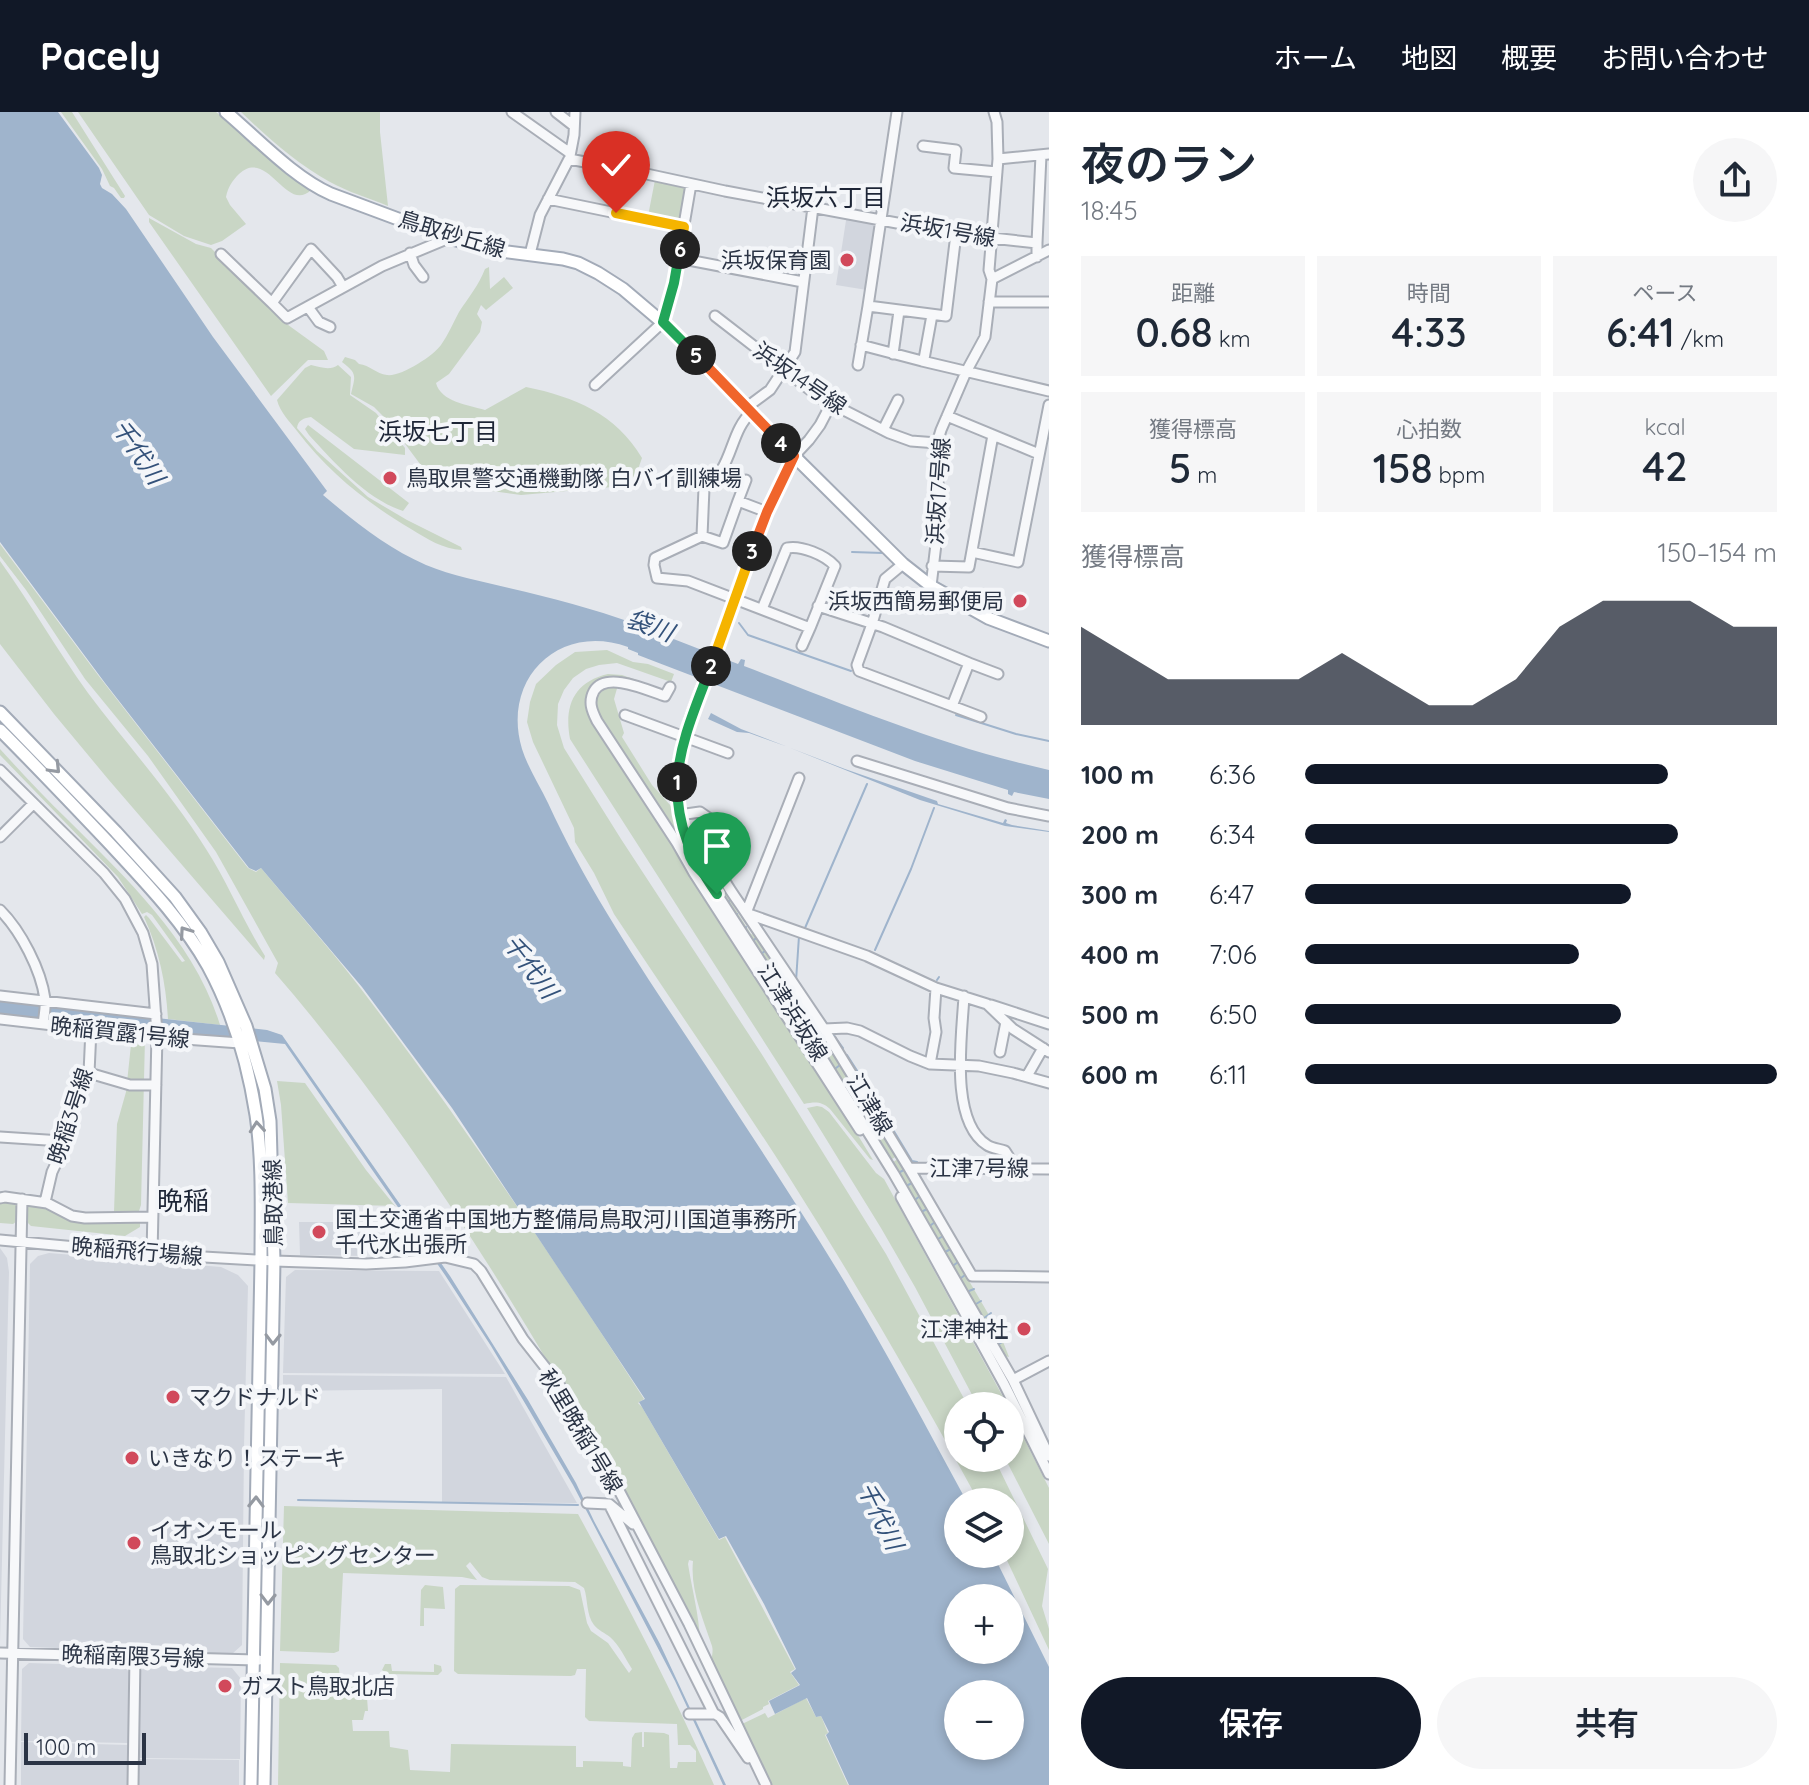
<!DOCTYPE html>
<html lang="ja">
<meta charset="utf-8">
<style>
body{margin:0;font-family:Quicksand,"Noto Sans JP",sans-serif;background:#f6f6f7;color:#1f2937;height:100vh;display:flex;flex-direction:column;font-size:30px;white-space:nowrap}
*{box-sizing:border-box;margin:0}
p{font-size:26px;color:#747a83}
.icon{flex:none;width:44px;height:44px;fill:none;stroke:currentColor;stroke-width:2;stroke-linecap:round;stroke-linejoin:round}
.map{position:relative;flex:1;overflow:hidden}
.drawer{display:flex;flex-direction:column;background:#fff;width:760px}
.drawer>*{flex:none}
.tools{position:absolute;left:944px;top:1280px;display:grid;gap:16px}
.tools a{display:grid;place-items:center;width:80px;height:80px;border-radius:50%;background:#fff;box-shadow:0 4px 12px #0003;font-size:40px}
.scale{position:absolute;left:24px;bottom:20px;width:122px;box-sizing:border-box;padding-left:8px;border:4px solid #2b3445;border-top:0;font-size:22px;line-height:28px;white-space:nowrap;color:#2b3445;-webkit-text-stroke:6px #f4f6f9;paint-order:stroke}
.pin{position:absolute;display:grid;place-items:center;width:68px;height:68px;color:#fff;margin:-82px -34px;border-radius:50% 50% 50% 0;rotate:-45deg;box-shadow:0 0 8px #0007}
.pin .icon{rotate:45deg}
.km{position:absolute;width:40px;height:40px;margin:-20px;border-radius:50%;background:#222;color:#fff;font-size:22px;line-height:40px;text-align:center}
.round{display:grid;place-items:center;flex:none;width:84px;height:84px;border-radius:42px;background:#f6f6f7}
.headline{display:flex;align-items:center;justify-content:space-between;height:136px;padding:0 32px}
h1{font-size:44px;font-weight:600;line-height:60px}
.metrics{display:grid;grid-template-columns:repeat(3,1fr);gap:12px;height:136px;padding:8px 32px}
.metrics div{display:grid;align-content:center;border-radius:0px;background:#f6f6f7;text-align:center}
.metrics b{font-size:40px;font-weight:600}
.metrics small{font-size:22px;font-weight:400}
.metrics p{font-size:22px}
.chart{height:224px;padding:16px 32px}
.chart p{display:flex;justify-content:space-between}
.chart svg{width:100%;height:144px;margin-top:8px;fill:#111827;opacity:.7}
.primary-button{display:flex;gap:16px;margin-top:auto;padding:16px 32px}
.primary-button a{flex:1;height:92px;border-radius:48px;background:#111827;color:#fff;font-size:32px;font-weight:600;line-height:92px;text-align:center}
.primary-button a+a{background:#f6f6f7;color:#1f2937}
ul{padding:0 32px;list-style:none;font-size:26px}
li{display:grid;grid-template-columns:128px 96px 1fr;align-items:center;height:60px}
li i{height:20px;border-radius:10px;background:#111827}
header{display:flex;align-items:center;gap:48px;box-sizing:border-box;height:112px;padding:0 40px;background:#111827;color:#fff}
header strong{font-size:38px}
nav{display:flex;gap:44px;margin-inline-start:auto;font-size:28px}
main{display:flex;flex:1;min-height:0}
.map>svg:first-child{display:block}
.built{fill:#d2d6de}
.green{fill:#c9d6c5}
.water{fill:#9fb4cc;fill-rule:evenodd}
.lines{fill:none;stroke-linecap:round;stroke-linejoin:round}
.stream{stroke:#9fb4cc;stroke-width:2}
.minor-casing{stroke:#a9aeb7;stroke-width:13}
.major-casing{stroke:#a3abb8;stroke-width:15}
.minor{stroke:#f7f8fa;stroke-width:9}
.major{stroke:#fff;stroke-width:11}
.oneway{stroke:#959aa2}
.split-1-casing{stroke:#fff;stroke-width:16}
.split-2-casing{stroke:#fff;stroke-width:16}
.split-3-casing{stroke:#fff;stroke-width:16}
.split-4-casing{stroke:#fff;stroke-width:16}
.split-5-casing{stroke:#fff;stroke-width:16}
.split-6-casing{stroke:#fff;stroke-width:16}
.split-7-casing{stroke:#fff;stroke-width:16}
.split-1{stroke:#22a559;stroke-width:10}
.split-2{stroke:#22a559;stroke-width:10}
.split-3{stroke:#f5b400;stroke-width:10}
.split-4{stroke:#f0652b;stroke-width:10}
.split-5{stroke:#f0652b;stroke-width:10}
.split-6{stroke:#22a559;stroke-width:10}
.split-7{stroke:#f5b400;stroke-width:10}
.poi-dot{fill:#d1495b;stroke:#f4f6f9;stroke-width:3}
.labels{text-anchor:middle;stroke-width:8;stroke-linejoin:round;paint-order:stroke}
.street-label{font-size:22px;fill:#2b3445;stroke:#f4f6f9}
.poi-label{font-size:22px;fill:#2b3445;stroke:#f4f6f9;text-anchor:start}
.neighbourhood-label{font-size:24px;fill:#1d2536;stroke:#f4f6f9}
.water-label{font-size:24px;font-style:italic;fill:#34527a;stroke:#f4f6f9}
.quarter-label{font-size:26px;fill:#1d2536;stroke:#f4f6f9}
</style>
<header>
<strong>Pacely</strong>
<nav><a>ホーム</a><a>地図</a><a>概要</a><a>お問い合わせ</a></nav>
</header>
<main>
<div class="map">
<svg width="1049" height="1673" viewBox="0 0 1049 1673">
<rect width="100%" height="100%" fill="#e4e7ec"/>
<path class="built" d="M847 102 872 108 876 115 867 178 836 173Z
M299 1110H364L365 1144 300 1143Z
M0 1136 7 1146 9 1160 0 1530Z
M49 1141 221 1155 238 1163 248 1174 244 1335 242 1533 232 1542 30 1535 23 1527 30 1152 38 1144Z
M295 1158 439 1159 505 1262 283 1261 286 1165Z
M283 1263 506 1265 577 1391 442 1390V1277L283 1279Z
M29 1551 124 1554 129 1560 128 1631 21 1629 22 1557Z
M146 1554 232 1556 241 1567 240 1647 139 1646V1560Z
M21 1630 129 1633 128 1673H21Z
M139 1647 239 1648V1673H139Z"/>
<path class="green" d="M61 0H72L125 84 124 86H121L114 76 110 74 102 57Z
M78 0H216L310 76 311 78C286 102 268 35 239 62 232 69 228 75 226 85L230 93 246 112 222 129 211 133 184 124 149 103Z
M241 0H380V20L388 94C369 86 348 80 330 70 297 52 268 26 241 0Z
M655 68 684 74 687 78 682 107 677 110 648 104Z
M149 106 196 132 211 136 284 210 324 239 328 248H308L271 284 149 110Z
M489 155 490 177 504 165 513 176 486 198 481 193 477 202 482 210 480 220 449 262 436 271C441 290 468 293 485 298L526 275C575 285 616 302 642 346L636 363 624 374 521 383 463 375 420 352 388 309 374 295 351 282C355 264 358 262 342 250L345 245 355 248 359 252C370 253 376 262 387 263 401 265 433 244 441 233 448 223 453 211 459 200 468 186 479 173 485 157Z
M311 253C320 255 330 259 338 253L351 265 350 283 376 301 405 336V343L354 337 311 305C304 306 298 308 297 316L317 339 368 385 407 408 461 435 462 438C443 437 427 427 411 417 367 391 328 360 297 319 290 310 280 300 277 288L305 256Z
M308 313 409 391 403 399C366 387 335 351 309 323L305 317Z
M0 432 98 563 248 756 256 760 261 756C293 795 327 833 358 873 460 1006 553 1146 644 1287L638 1291 642 1295 719 1428 725 1425 795 1557 790 1560 799 1573 768 1589 769 1592 763 1595V1597L740 1609C731 1590 719 1571 713 1552 710 1546 714 1541 712 1534 703 1506 690 1478 693 1449L689 1448 688 1452C692 1477 699 1503 700 1528 654 1431 601 1338 546 1247 466 1112 378 980 275 861L278 851 216 740 148 644 85 567 26 478 0 444Z
M0 449C31 492 57 538 88 581 127 633 171 681 206 737 228 771 243 809 265 844L264 848 108 667 54 602 0 532Z
M607 538 633 550 648 552 674 562 671 570 617 551 599 553 586 557 573 566 564 578 558 592 557 613 564 636 621 727 761 941 886 1142 968 1294H958V1346H994L1048 1457 1042 1494 1049 1517V1538L1004 1442H1010V1390H979C919 1279 856 1171 789 1065 732 976 672 890 614 802L594 761 575 730 574 716 533 630 527 610 530 590 536 572 556 553 575 540Z
M608 562 622 563 666 578 664 581 611 566 588 587 629 661 738 838 828 974 873 1048 870 1047 830 997C821 989 815 990 804 992L570 627C564 595 573 570 608 562Z
M618 573 614 587 624 621 622 625 652 673 671 694 680 731 619 638 595 593 598 580 602 575Z
M0 637C22 661 44 685 68 708 127 767 195 830 220 913L168 907C166 871 159 838 144 805L146 803 149 806 182 850 185 849 152 803 147 800 142 802 118 765 0 643Z
M707 716 708 748 712 760 751 822 755 823 839 950 897 1044 892 1047 704 753 690 720Z
M132 923 145 926 141 1093 139 1099 114 1100 117 1012 126 980Z
M277 969 305 971 366 1058 395 1094 288 1091 281 993Z
M817 994 822 995 829 1000 876 1061 884 1067 1008 1294H978L915 1175 881 1116 807 996Z
M898 1047 1000 1222 1009 1245 1005 1244 893 1050Z
M0 1088 18 1089 17 1109 13 1112 0 1111Z
M27 1092 45 1094 70 1107 138 1108 140 1110V1115L125 1124 31 1114 26 1109Z
M1010 1299 1049 1376V1432L1005 1346H1010Z
M284 1394 578 1402C626 1490 673 1580 714 1673H278L280 1551 336 1553 339 1556 340 1570H362L366 1572 368 1599H365L363 1608H352L353 1619H389L390 1635 408 1638 410 1658 450 1660 451 1632 576 1634V1655H583V1649L623 1650V1654L631 1655 632 1626 635 1621 642 1620V1635H644V1620L664 1621 669 1623 670 1656H677L678 1650H696V1639L690 1633H678L677 1612 589 1609 585 1605 586 1557H577L575 1563 571 1564 458 1562 454 1559 455 1477 460 1473 569 1474 580 1478 587 1511 591 1519 608 1531 629 1561 632 1557C625 1546 620 1534 610 1525 605 1521 598 1518 594 1513 586 1503 588 1487 584 1476L575 1470 490 1468 482 1465 470 1450 466 1454 477 1468 462 1465 343 1461 339 1539 334 1541 280 1539Z
M425 1473 443 1475 445 1497 424 1496V1514H420L421 1478Z
M385 1552H391L392 1559 434 1560V1552L441 1554 442 1559 438 1563 388 1562 382 1558Z
M806 1586 816 1605 821 1604 828 1621 825 1623 848 1673H771L742 1612 765 1601 768 1606Z"/>
<path class="water" d="M0 0H58L99 56 102 63 100 72 102 76 112 82 126 97 213 225 327 379 323 383C355 410 387 436 426 453 452 464 481 469 509 476 552 486 594 497 633 511L637 505 642 508 640 514 738 552 741 547 745 548 744 554C844 592 944 635 1049 658V687L1014 680 1012 684 1008 682V678L915 649 664 553 638 543V541L628 537V535C559 510 501 567 522 637 528 656 540 674 548 691 592 787 652 872 710 960 755 1029 801 1098 844 1169 887 1241 927 1316 967 1390H958V1442H993L1049 1555V1673H849L826 1623 829 1620 821 1604 816 1605 807 1586 775 1602 769 1589 800 1573 791 1561 796 1557 764 1492 726 1424 719 1427 639 1290 645 1287 452 996 362 875 261 756 256 759 249 756 105 571 0 430ZM958 1486H1010V1538H958ZM958 1582H1010V1634H958Z
M711 601 741 617 845 657 937 689 938 692 1003 711 1005 707 1007 708 1006 711 1012 713 1049 719V720L1005 714 920 688 788 635 749 621 737 620 708 607Z
M0 889 267 918 282 923 450 1164 528 1288 576 1371 594 1409 660 1532 726 1673H723L675 1569 573 1373 529 1298 491 1234 445 1163 285 932 0 904Z"/>
<g class="lines">
<path class="stream" d="M852 440 883 441
M739 511 748 523 851 559
M956 603 1016 622 1049 629
M692 723 699 722
M698 738 704 735
M704 751 707 750
M712 764H713
M720 777 721 776
M728 790 729 789
M736 803 737 802
M745 816 746 815
M805 816 867 672
M753 829 756 826
M875 838 911 757 934 696
M761 842 765 839
M769 854 773 852
M778 867 781 865
M937 868 939 865
M796 869 799 824
M786 880 790 877
M795 892 798 890
M803 905 807 902
M811 918 815 915
M832 921 843 936
M819 931 823 928
M847 943 865 971
M827 944 832 941
M836 956 840 953
M844 969 849 967
M869 978 912 1049 917 1050
M852 982 857 979
M860 995 865 993
M868 1008 872 1005
M876 1021 880 1018
M900 1060 904 1058
M908 1073 912 1071
M916 1087 920 1084
M923 1099 927 1097
M931 1113 935 1110
M938 1127 943 1124
M945 1140 951 1137
M954 1153 958 1150
M961 1166 965 1163
M969 1179 974 1177
M976 1192 981 1189
M984 1206 991 1201
M992 1218 999 1214
M999 1232 1006 1228
M298 1388 578 1393"/>
<g class="minor-casing">
<path id="minor" d="M512 0 570 41
M556 0 574 14
M897 0 868 194 946 204 956 122
M923 34 956 38 954 56 997 60
M570 44 574 23 575 0
M998 47 1049 42
M548 87 684 115
M1037 131 1041 43
M410 141 414 153 423 165
M221 142 272 191
M530 142 540 103 569 47 628 58 725 79 956 122 1037 131V145
M678 146 803 170
M992 167 989 158 998 47 997 10 994 0
M343 175 337 165 311 137 272 191 287 206 382 154 449 126
M989 190H1049
M308 195 319 210 330 215
M715 204 822 287 889 321 911 329 937 331
M861 233 922 249 924 247 932 203
M893 242 899 199
M922 249 1049 279
M858 253 868 194
M595 273 663 210 674 171 691 72
M831 292 820 313 809 328 794 344 767 400 690 606 678 651 677 689 681 713 696 750 796 904 894 1062 1013 1268 1049 1344
M747 295 770 278 795 240 813 95
M947 304 1039 342
M883 318 898 288
M738 389 746 368
M767 400 738 389 723 431 702 424 655 446 654 453 657 466 688 469 810 516 802 534
M702 424 704 376C710 369 718 365 722 357 733 339 735 314 752 300
M972 440 1018 450 1049 293
M932 454 969 455 993 323
M931 474 939 407 937 331 941 318 966 260 985 225 992 167 1049 138
M818 494 883 515 969 551 952 594 859 559 857 553 872 512 885 467 903 452
M762 497 787 436C801 433 825 443 835 454L810 516
M969 551 998 562
M670 575 665 584C647 578 606 559 594 579 588 590 592 599 597 609L677 731 694 761 860 1018
M952 594 981 605
M625 603 728 641
M857 649 1008 696 1049 704
M0 658 104 761 125 787 143 821 152 852 157 922 152 1142
M679 703 700 700 710 707C715 719 712 732 715 745 720 766 734 783 746 801
M0 725 33 692
M0 798C21 819 41 858 45 887 46 895 44 904 43 912
M746 801 799 666
M0 884 156 902
M964 884C962 923 949 1009 987 1033 991 1036 999 1037 1005 1039L1016 1056
M991 893 1049 912
M0 907 157 925 240 931
M824 917 847 916 860 919 910 944 930 952 979 954 1013 961 1049 971
M1000 940 1006 910
M1049 940 1013 917 987 892 936 876 867 844 746 801 824 917 909 1056 972 1164 1049 1165
M930 952 936 920 934 906 936 876
M89 961 130 973H156
M1027 964 1043 936
M0 1025 62 1029
M909 1056 1049 1057
M901 1085 1004 1272 1049 1362
M0 1086 5 1085 47 1091 72 1104 85 1106 152 1105
M45 1090 52 1060 59 1045 66 1006 80 965 89 961 91 917
M0 1128 152 1142 274 1149 366 1152 405 1150 445 1145 474 1152 481 1159 523 1227 560 1274 613 1367 689 1512 766 1673
M1013 1268 1049 1249
M587 1391 609 1392 633 1412
M609 1392 714 1602
M0 1541 259 1548
M689 1602H715L720 1605 748 1646
M10 1673 22 1087
M133 1673 135 1544"/>
</g>
<g class="major-casing">
<path id="major" d="M226 0C258 27 293 65 331 82L449 126 492 138 563 147 578 151 598 161 623 177 669 216 794 344 903 452 931 474 988 506 1049 529
M0 600 116 720 175 785 201 821 218 850 246 914 265 977 270 1009 274 1149 264 1673
M0 618C37 655 73 693 109 731 145 770 182 808 208 854 233 900 248 952 256 1003 263 1050 261 1101 261 1149L251 1673"/>
</g>
<use href="#minor" class="minor"/>
<use href="#major" class="major"/>
</g>
<defs><path id="oneway-chevron" d="M-2-3.5L2.5 0L-2 3.5" fill="none" stroke-width="1.6" stroke-linecap="round" stroke-linejoin="round" transform="scale(2)"/></defs>
<g class="oneway">
<use href="#oneway-chevron" transform="translate(55 656) rotate(46)"/>
<use href="#oneway-chevron" transform="translate(185 820) rotate(-125)"/>
<use href="#oneway-chevron" transform="translate(257 1015) rotate(-95)"/>
<use href="#oneway-chevron" transform="translate(273 1227) rotate(91)"/>
<use href="#oneway-chevron" transform="translate(256 1390) rotate(-89)"/>
<use href="#oneway-chevron" transform="translate(268 1487) rotate(91)"/>
</g>
<g class="lines">
<g class="split-1-casing">
<path id="split-1" d="M677 670C677 717 691 744 717 782"/>
</g>
<g class="split-2-casing">
<path id="split-2" d="M677 670C680 628 697 592 711 554"/>
</g>
<g class="split-3-casing">
<path id="split-3" d="M711 554 752 439"/>
</g>
<g class="split-4-casing">
<path id="split-4" d="M752 439 767 400 794 344 781 331"/>
</g>
<g class="split-5-casing">
<path id="split-5" d="M696 243 781 331"/>
</g>
<g class="split-6-casing">
<path id="split-6" d="M680 137 674 171 663 210 696 243"/>
</g>
<g class="split-7-casing">
<path id="split-7" d="M616 101 684 115 680 137"/>
</g>
<use href="#split-1" class="split-1"/>
<use href="#split-2" class="split-2"/>
<use href="#split-3" class="split-3"/>
<use href="#split-4" class="split-4"/>
<use href="#split-5" class="split-5"/>
<use href="#split-6" class="split-6"/>
<use href="#split-7" class="split-7"/>
</g>
<g class="poi-dot">
<circle cx="847" cy="148" r="8"/>
<circle cx="390" cy="366" r="8"/>
<circle cx="1020" cy="489" r="8"/>
<circle cx="319" cy="1120" r="8"/>
<circle cx="1024" cy="1217" r="8"/>
<circle cx="173" cy="1285" r="8"/>
<circle cx="132" cy="1346" r="8"/>
<circle cx="134" cy="1431" r="8"/>
<circle cx="225" cy="1574" r="8"/>
</g>
<g class="labels">
<g class="street-label">
<text transform="translate(948 118) rotate(10)" y="8">浜坂1号線</text>
<text transform="translate(452 122) rotate(17)" y="8">鳥取砂丘線</text>
<text transform="translate(800 266) rotate(35)" y="8">浜坂14号線</text>
<text transform="translate(938 379) rotate(-86)" y="8">浜坂17号線</text>
<text transform="translate(793 900) rotate(58)" y="8">江津浜坂線</text>
<text transform="translate(120 920) rotate(6)" y="8">晩稲賀露1号線</text>
<text transform="translate(870 992) rotate(59)" y="8">江津線</text>
<text transform="translate(70 1004) rotate(-72)" y="8">晩稲3号線</text>
<text x="979" y="1064">江津7号線</text>
<text transform="translate(273 1091) rotate(-91)" y="8">鳥取港線</text>
<text transform="translate(137 1139) rotate(5)" y="8">晩稲飛行場線</text>
<text transform="translate(581 1319) rotate(59)" y="8">秋里晩稲1号線</text>
<text transform="translate(133 1544) rotate(2)" y="8">晩稲南隈3号線</text>
</g>
<g class="poi-label">
<text x="831" y="156" text-anchor="end">浜坂保育園</text>
<text x="406" y="374">鳥取県警交通機動隊 白バイ訓練場</text>
<text x="1004" y="497" text-anchor="end">浜坂西簡易郵便局</text>
<text x="335" y="1115">国土交通省中国地方整備局鳥取河川国道事務所<tspan x="335" dy="25">千代水出張所</tspan></text>
<text x="1008" y="1225" text-anchor="end">江津神社</text>
<text x="189" y="1293">マクドナルド</text>
<text x="148" y="1354">いきなり！ステーキ</text>
<text x="150" y="1426">イオンモール<tspan x="150" dy="25">鳥取北ショッピングセンター</tspan></text>
<text x="241" y="1582">ガスト鳥取北店</text>
</g>
<g class="neighbourhood-label">
<text x="826" y="94">浜坂六丁目</text>
<text x="438" y="328">浜坂七丁目</text>
</g>
<g class="water-label">
<text transform="translate(138 340) rotate(56)" y="8">千代川</text>
<text transform="translate(650 514) rotate(20)" y="8">袋川</text>
<text transform="translate(530 855) rotate(53)" y="8">千代川</text>
<text transform="translate(880 1404) rotate(64)" y="8">千代川</text>
</g>
<g class="quarter-label">
<text x="183" y="1098">晩稲</text>
</g>
</g>
</svg>
<div class="tools">
<a><svg class="icon" aria-label="locate" viewBox="0 0 24 24"><circle cx="12" cy="12" r="6"/><path d="M12 2v4M12 18v4M2 12h4M18 12h4"/></svg></a>
<a><svg class="icon" aria-label="layers" viewBox="0 0 24 24"><path d="M12 4l9 5-9 5-9-5zM3 14l9 5 9-5"/></svg></a>
<a>+</a>
<a>−</a>
</div>
<div class="scale">100 m</div>
<div class="pin" style="left:717px;top:782px;background:#1e9e55"><svg class="icon" aria-label="arrive" viewBox="0 0 24 24"><path d="M6 21V4h12l-3 4 3 4H6"/></svg></div>
<div class="pin" style="left:616px;top:101px;background:#d93025"><svg class="icon" aria-label="check" viewBox="0 0 24 24"><path d="M5 12l5 5 9-10"/></svg></div>
<b class="km" style="left:677px;top:670px">1</b>
<b class="km" style="left:711px;top:554px">2</b>
<b class="km" style="left:752px;top:439px">3</b>
<b class="km" style="left:781px;top:331px">4</b>
<b class="km" style="left:696px;top:243px">5</b>
<b class="km" style="left:680px;top:137px">6</b>
</div>
<section class="drawer">
<div class="headline"><div><h1>夜のラン</h1><p>18:45</p></div><a class="round"><svg class="icon" aria-label="share" viewBox="0 0 24 24"><path d="M12 15V3M7 8l5-5 5 5M5 13v7h14v-7"/></svg></a></div>
<div class="metrics">
<div><p>距離</p><b>0.68<small> km</small></b></div>
<div><p>時間</p><b>4:33</b></div>
<div><p>ペース</p><b>6:41<small> /km</small></b></div>
</div>
<div class="metrics">
<div><p>獲得標高</p><b>5<small> m</small></b></div>
<div><p>心拍数</p><b>158<small> bpm</small></b></div>
<div><p>kcal</p><b>42</b></div>
</div>
<div class="chart"><p><span>獲得標高</span>150–154 m</p>
<svg viewBox="0 0 160 44" preserveAspectRatio="none"><path d="M0 44V14L10 22L20 30L30 30L40 30L50 30L60 22L70 30L80 38L90 38L100 30L110 14L120 6L130 6L140 6L150 14L160 14V44z"/></svg>
</div>
<ul>
<li><b>100 m</b>6:36<i style="width:77%"></i></li>
<li><b>200 m</b>6:34<i style="width:79%"></i></li>
<li><b>300 m</b>6:47<i style="width:69%"></i></li>
<li><b>400 m</b>7:06<i style="width:58%"></i></li>
<li><b>500 m</b>6:50<i style="width:67%"></i></li>
<li><b>600 m</b>6:11<i style="width:100%"></i></li>
</ul>
<div class="primary-button"><a>保存</a><a>共有</a></div>
</section>
</main>
